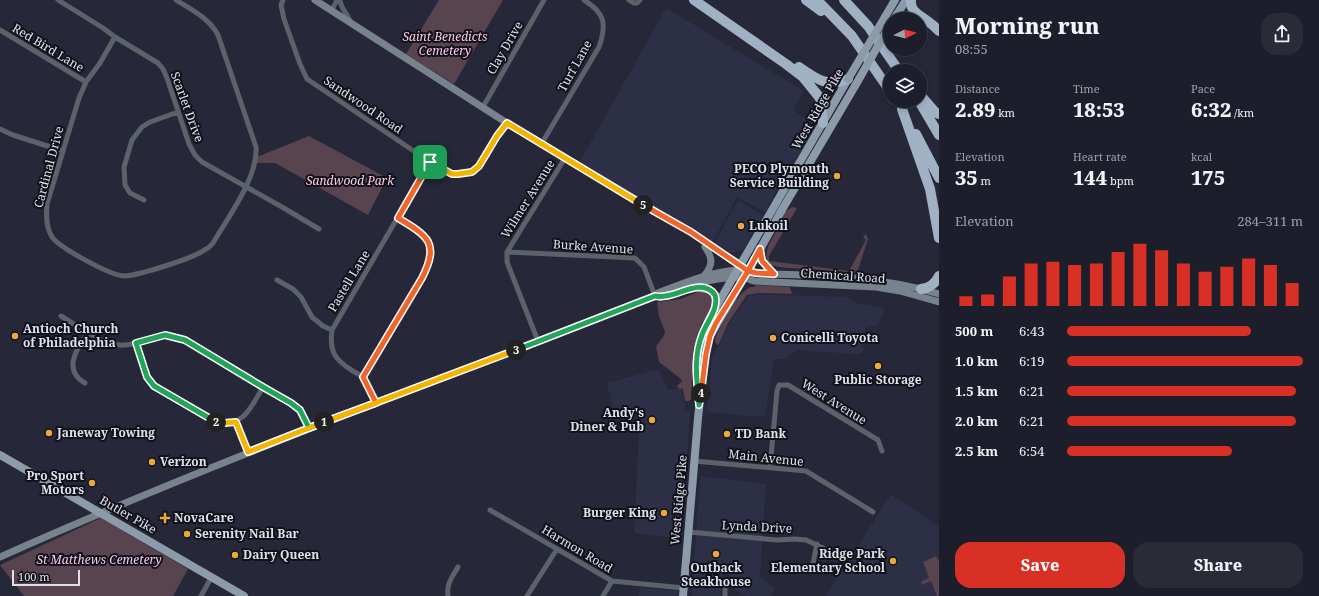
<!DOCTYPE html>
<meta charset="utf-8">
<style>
body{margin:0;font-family:"Noto Serif",serif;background:#292b37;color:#f1f3f6;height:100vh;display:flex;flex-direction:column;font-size:15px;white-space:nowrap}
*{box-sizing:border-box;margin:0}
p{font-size:13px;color:#a0a2a9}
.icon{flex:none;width:22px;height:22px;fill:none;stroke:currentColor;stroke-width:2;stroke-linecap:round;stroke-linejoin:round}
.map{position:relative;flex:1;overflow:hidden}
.panel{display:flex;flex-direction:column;background:#1c1e2b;width:380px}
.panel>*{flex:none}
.needle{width:26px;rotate:84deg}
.buttons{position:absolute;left:883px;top:12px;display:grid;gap:8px}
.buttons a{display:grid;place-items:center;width:44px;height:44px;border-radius:50%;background:#1c1e2b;box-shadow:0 2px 6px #0003,0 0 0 1px #3a3c47;font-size:20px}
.scale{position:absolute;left:12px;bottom:10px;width:68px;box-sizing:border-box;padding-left:4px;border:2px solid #dee0ec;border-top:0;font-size:11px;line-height:14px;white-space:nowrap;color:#dee0ec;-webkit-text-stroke:3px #101119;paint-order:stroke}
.pin{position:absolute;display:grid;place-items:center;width:34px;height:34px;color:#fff;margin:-17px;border-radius:8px;box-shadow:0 2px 6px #0006}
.km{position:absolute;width:20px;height:20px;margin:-10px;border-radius:50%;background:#222;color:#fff;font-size:11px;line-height:20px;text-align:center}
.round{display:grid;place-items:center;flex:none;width:42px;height:42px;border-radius:16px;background:#292b37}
.summary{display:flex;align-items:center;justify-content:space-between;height:68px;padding:0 16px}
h1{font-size:22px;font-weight:800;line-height:30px}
.figures{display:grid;grid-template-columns:repeat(3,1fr);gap:6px;height:68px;padding:4px 16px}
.figures div{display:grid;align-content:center}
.figures b{font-size:20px;font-weight:800}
.figures small{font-size:11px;font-weight:400}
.figures p{font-size:11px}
.chart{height:112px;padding:8px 16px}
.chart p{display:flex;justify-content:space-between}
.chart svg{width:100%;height:72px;margin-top:4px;stroke:#d93025;stroke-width:6}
.cta{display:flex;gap:8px;margin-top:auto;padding:8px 16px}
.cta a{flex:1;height:46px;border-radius:16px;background:#d93025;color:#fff;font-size:16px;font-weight:800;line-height:46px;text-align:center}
.cta a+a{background:#292b37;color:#f1f3f6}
ul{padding:0 16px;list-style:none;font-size:13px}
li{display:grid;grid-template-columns:64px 48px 1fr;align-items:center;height:30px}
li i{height:10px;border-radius:5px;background:#d93025}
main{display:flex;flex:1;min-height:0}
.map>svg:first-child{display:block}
.built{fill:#2d2f47}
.green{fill:#57444f}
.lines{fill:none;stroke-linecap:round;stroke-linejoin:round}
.street{stroke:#5b6269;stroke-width:5}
.secondary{stroke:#77828d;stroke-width:7}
.primary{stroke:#8c9ba9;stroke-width:8}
.highway{stroke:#a0b1c3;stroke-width:10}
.primary-bridge{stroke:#8c9ba9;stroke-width:8}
.split-1-casing{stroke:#fff;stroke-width:8}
.split-2-casing{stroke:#fff;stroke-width:8}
.split-3-casing{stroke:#fff;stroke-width:8}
.split-4-casing{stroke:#fff;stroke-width:8}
.split-5-casing{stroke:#fff;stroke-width:8}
.split-6-casing{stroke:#fff;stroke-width:8}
.split-1{stroke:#f0652b;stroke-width:5}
.split-2{stroke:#22a559;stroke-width:5}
.split-3{stroke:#f5b400;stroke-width:5}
.split-4{stroke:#22a559;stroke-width:5}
.split-5{stroke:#f0652b;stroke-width:5}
.split-6{stroke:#f5b400;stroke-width:5}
.poi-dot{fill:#eba939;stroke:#101119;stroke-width:1.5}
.labels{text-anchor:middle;stroke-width:4;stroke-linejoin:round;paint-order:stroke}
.park-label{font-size:12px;font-style:italic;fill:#fdc9e7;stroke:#101119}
.street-label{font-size:12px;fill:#dee0ec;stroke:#101119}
.poi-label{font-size:12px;font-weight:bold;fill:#dee0ec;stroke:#101119;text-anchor:start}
</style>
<main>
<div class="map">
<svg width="939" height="596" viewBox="0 0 939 596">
<rect width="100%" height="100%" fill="#262839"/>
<path class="built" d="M666 8 804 91 793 110 817 126 783 179 765 212 737 197 711 245 578 165Z
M738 200 763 215 743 250 731 253 714 244Z
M758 294 844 297 859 304 885 308 878 326H866L862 353 856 354 797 350 785 359H774L765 417 707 412 712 356 719 346 728 325 749 296Z
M659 369 668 390 681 388 686 410 690 411 682 538 639 534 634 532 640 411 615 416 607 383Z
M700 476 766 484 760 576 775 588 771 596H746L730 586 728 572 723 573 721 596H692Z
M891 494 939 527V596H826Z
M640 588 678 591 677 596H639Z"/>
<path class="green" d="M439 0H503L454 84 406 54Z
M309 136 387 178 368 215 275 163H255L257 157Z
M792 207 797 208 769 256V261L849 271 866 240 863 237 866 234 868 239 858 270 855 274C841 278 826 270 812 269 797 268 781 269 768 264 762 250 774 236 781 224L780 223 785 212Z
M755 285 789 287 792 292 791 294 759 293 747 295 728 323 719 344 717 345 715 341 716 336 733 304 742 293 750 287H755Z
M700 291H704L712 296 713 305 701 325 694 347 691 399 689 401H685L683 389 678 388 677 386 682 381 681 379 659 362 656 346 663 337 665 332 659 316 657 302 681 299Z
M101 518 188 569 173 596H24L0 565Z
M936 556 939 561V596H937L931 581 922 585 921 582 929 578 923 562Z"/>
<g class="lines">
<path class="street" d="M58 0 103 28 115 37 158 63 163 69 167 78 189 144 195 155 202 162 282 207 319 229
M283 0 281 5 284 19 300 64 307 79 430 162 452 174H465L472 171 479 166 507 123
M340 0C341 9 347 13 350 21
M629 0 634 3H637L640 0
M332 10 337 0
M0 30 86 82
M115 37 100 63 86 82 79 98 47 204C46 216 46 227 52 237 60 248 111 276 125 276 139 275 195 258 206 249 209 248 211 245 213 243 228 217 258 178 256 147L218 35C209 18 192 10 176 0
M483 107 544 0
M0 129 13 135 63 151
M542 143 599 47C607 24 605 13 584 0
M144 200 130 193 125 185 124 167 132 140 142 127 150 122 178 112
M507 252 635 258 644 267 655 296
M277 280 293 289 301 297 312 317 323 326 332 330
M61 316C78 326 105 347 125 345 131 345 137 342 143 340 159 335 169 335 185 340L291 403 300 410 309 428
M538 341 507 262V252L565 158
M136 343 147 377 155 386 213 421C243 429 250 409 263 387
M363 377 422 278C440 242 428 236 398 218
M85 383C62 370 77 348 88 332
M376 403C372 396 369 384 364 378 361 375 356 373 353 371 335 360 329 352 332 330L430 162
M236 422 249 452
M694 461 806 471 873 512
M770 468 777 391 779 385H788L878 440 882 451
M490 510 612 581 684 588
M689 532 777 540 795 539 806 540 823 548
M812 568 817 544
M201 596 211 578
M448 596C446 585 452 577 458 567
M527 596 557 549
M603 596 612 581
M725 596V589"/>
<path class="secondary" d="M315 0 507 123 691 232 744 267
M704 276C713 265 713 258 705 247
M655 296C672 300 690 287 705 282 714 279 737 276 746 278 748 279 751 280 754 281L876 287 900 291 939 302
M0 557C215 461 436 381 655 296L658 293C684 283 709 272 737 270 746 269 755 273 764 274 822 275 883 277 939 294"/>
<path class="primary" d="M885 17 895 0
M894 19 906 0
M760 249 762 261 774 274
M695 287C711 289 717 290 716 308
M698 392C695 361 696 348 709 319L848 79
M0 455 244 596
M683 596 698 418 705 353 710 336 748 271 783 208 855 86"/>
<path class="highway" d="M694 0 786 64 803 77 820 98 823 123
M806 0 821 11
M817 0 852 36 890 91
M844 0 868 26 899 71
M911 0C910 11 918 14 926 20 931 23 935 27 939 31
M903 19H909
M799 67C816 79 828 88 848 79
M922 97 935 112 939 114
M919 101 939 135
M902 109 930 189 939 238
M916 134 939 178
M921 289C930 288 935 284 939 276"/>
<path class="primary-bridge" d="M848 79 885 17
M855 86 887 30"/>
</g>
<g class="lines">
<g class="split-1-casing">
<path id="split-1" d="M324 422 376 403 363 377 422 278C440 243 428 236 398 218L430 162"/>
</g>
<g class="split-2-casing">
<path id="split-2" d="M216 422 154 386 147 377 136 343 165 335 185 340 263 387 291 403 300 410 309 428 324 422"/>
</g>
<g class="split-3-casing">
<path id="split-3" d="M216 422 224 423 236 422 248 452 309 428 516 350"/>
</g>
<g class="split-4-casing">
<path id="split-4" d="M516 350 655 296C673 301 701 275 715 295 719 309 707 321 702 335 693 358 697 381 699 405L701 393"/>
</g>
<g class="split-5-casing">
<path id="split-5" d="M643 205 691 232 748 271 760 249 762 261 774 274 756 273 748 271 716 323 710 336 706 354 701 393"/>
</g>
<g class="split-6-casing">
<path id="split-6" d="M430 162 452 174H458L472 172 479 166 497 136 507 123 643 205"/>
</g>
<use href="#split-1" class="split-1"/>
<use href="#split-2" class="split-2"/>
<use href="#split-3" class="split-3"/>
<use href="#split-4" class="split-4"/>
<use href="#split-5" class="split-5"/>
<use href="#split-6" class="split-6"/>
</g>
<g class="poi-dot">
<circle cx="837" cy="176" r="4"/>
<circle cx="741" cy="226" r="4"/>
<circle cx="15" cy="336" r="4"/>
<circle cx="773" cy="338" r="4"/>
<circle cx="878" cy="366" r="4"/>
<circle cx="652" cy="420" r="4"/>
<circle cx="49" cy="433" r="4"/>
<circle cx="727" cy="434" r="4"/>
<circle cx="152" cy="462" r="4"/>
<circle cx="92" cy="483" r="4"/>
<circle cx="664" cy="513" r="4"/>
<path d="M163 512h4v4h4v4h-4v4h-4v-4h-4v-4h4z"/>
<circle cx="187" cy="534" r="4"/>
<circle cx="716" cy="554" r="4"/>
<circle cx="235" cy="555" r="4"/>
<circle cx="893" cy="561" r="4"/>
</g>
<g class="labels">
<g class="park-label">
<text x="445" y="41">Saint Benedicts<tspan x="445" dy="14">Cemetery</tspan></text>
<text x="350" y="185">Sandwood Park</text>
<text x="99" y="564">St Matthews Cemetery</text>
</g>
<g class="street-label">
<text transform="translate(48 48) rotate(31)" y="4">Red Bird Lane</text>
<text transform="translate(505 48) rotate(-60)" y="4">Clay Drive</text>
<text transform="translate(575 66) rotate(-61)" y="4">Turf Lane</text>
<text transform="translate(363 105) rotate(34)" y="4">Sandwood Road</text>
<text transform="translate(187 107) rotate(70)" y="4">Scarlet Drive</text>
<text transform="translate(818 109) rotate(-60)" y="4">West Ridge Pike</text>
<text transform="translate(49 167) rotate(-75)" y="4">Cardinal Drive</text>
<text transform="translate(528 199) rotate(-58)" y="4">Wilmer Avenue</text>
<text transform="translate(593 247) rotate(4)" y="4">Burke Avenue</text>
<text transform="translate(843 276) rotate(4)" y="4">Chemical Road</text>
<text transform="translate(349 281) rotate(-59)" y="4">Pastell Lane</text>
<text transform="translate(834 402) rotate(32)" y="4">West Avenue</text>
<text transform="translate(766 458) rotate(6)" y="4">Main Avenue</text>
<text transform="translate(679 500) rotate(-85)" y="4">West Ridge Pike</text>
<text transform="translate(128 515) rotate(30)" y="4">Butler Pike</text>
<text transform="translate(757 527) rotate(3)" y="4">Lynda Drive</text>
<text transform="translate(577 549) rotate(31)" y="4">Harmon Road</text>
</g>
<g class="poi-label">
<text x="829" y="173" text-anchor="end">PECO Plymouth<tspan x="829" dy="14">Service Building</tspan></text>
<text x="749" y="230">Lukoil</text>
<text x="23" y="333">Antioch Church<tspan x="23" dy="14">of Philadelphia</tspan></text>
<text x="781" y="342">Conicelli Toyota</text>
<text x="878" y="384" text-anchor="middle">Public Storage</text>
<text x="644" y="417" text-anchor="end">Andy's<tspan x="644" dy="14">Diner &amp; Pub</tspan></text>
<text x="57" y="437">Janeway Towing</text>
<text x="735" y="438">TD Bank</text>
<text x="160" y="466">Verizon</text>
<text x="84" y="480" text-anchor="end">Pro Sport<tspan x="84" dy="14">Motors</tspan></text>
<text x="656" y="517" text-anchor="end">Burger King</text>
<text x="174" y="522">NovaCare</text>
<text x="195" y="538">Serenity Nail Bar</text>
<text x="885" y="558" text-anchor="end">Ridge Park<tspan x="885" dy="14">Elementary School</tspan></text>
<text x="243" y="559">Dairy Queen</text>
<text x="716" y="572" text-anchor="middle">Outback<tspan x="716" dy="14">Steakhouse</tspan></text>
</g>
</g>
</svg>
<div class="buttons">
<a><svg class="needle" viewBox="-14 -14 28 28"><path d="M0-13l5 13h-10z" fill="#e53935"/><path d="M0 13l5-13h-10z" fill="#a0a2a9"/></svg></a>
<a><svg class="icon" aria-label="layers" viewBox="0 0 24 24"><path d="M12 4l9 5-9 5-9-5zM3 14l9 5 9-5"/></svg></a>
</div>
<div class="scale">100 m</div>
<div class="pin" style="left:430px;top:162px;background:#1e9e55"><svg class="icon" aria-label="arrive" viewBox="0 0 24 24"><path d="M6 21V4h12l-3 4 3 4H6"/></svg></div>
<b class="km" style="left:324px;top:422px">1</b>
<b class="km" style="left:216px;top:422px">2</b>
<b class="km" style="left:516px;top:350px">3</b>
<b class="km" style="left:701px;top:393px">4</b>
<b class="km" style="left:643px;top:205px">5</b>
</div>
<section class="panel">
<div class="summary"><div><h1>Morning run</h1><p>08:55</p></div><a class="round"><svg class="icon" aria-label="share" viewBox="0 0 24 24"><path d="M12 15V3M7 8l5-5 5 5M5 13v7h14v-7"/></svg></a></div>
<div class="figures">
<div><p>Distance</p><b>2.89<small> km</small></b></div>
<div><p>Time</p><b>18:53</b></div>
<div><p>Pace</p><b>6:32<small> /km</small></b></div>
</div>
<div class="figures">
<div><p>Elevation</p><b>35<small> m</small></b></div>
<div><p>Heart rate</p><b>144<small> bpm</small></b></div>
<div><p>kcal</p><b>175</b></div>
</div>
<div class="chart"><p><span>Elevation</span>284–311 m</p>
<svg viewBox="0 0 160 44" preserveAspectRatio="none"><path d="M5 44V38M15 44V37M25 44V26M35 44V18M45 44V17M55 44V19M65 44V18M75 44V11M85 44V6M95 44V10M105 44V18M115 44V23M125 44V20M135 44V15M145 44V19M155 44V30"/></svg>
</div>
<ul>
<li><b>500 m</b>6:43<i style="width:78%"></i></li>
<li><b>1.0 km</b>6:19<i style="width:100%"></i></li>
<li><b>1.5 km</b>6:21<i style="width:97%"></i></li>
<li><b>2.0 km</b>6:21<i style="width:97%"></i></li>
<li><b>2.5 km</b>6:54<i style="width:70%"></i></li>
</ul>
<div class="cta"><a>Save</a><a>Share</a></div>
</section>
</main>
